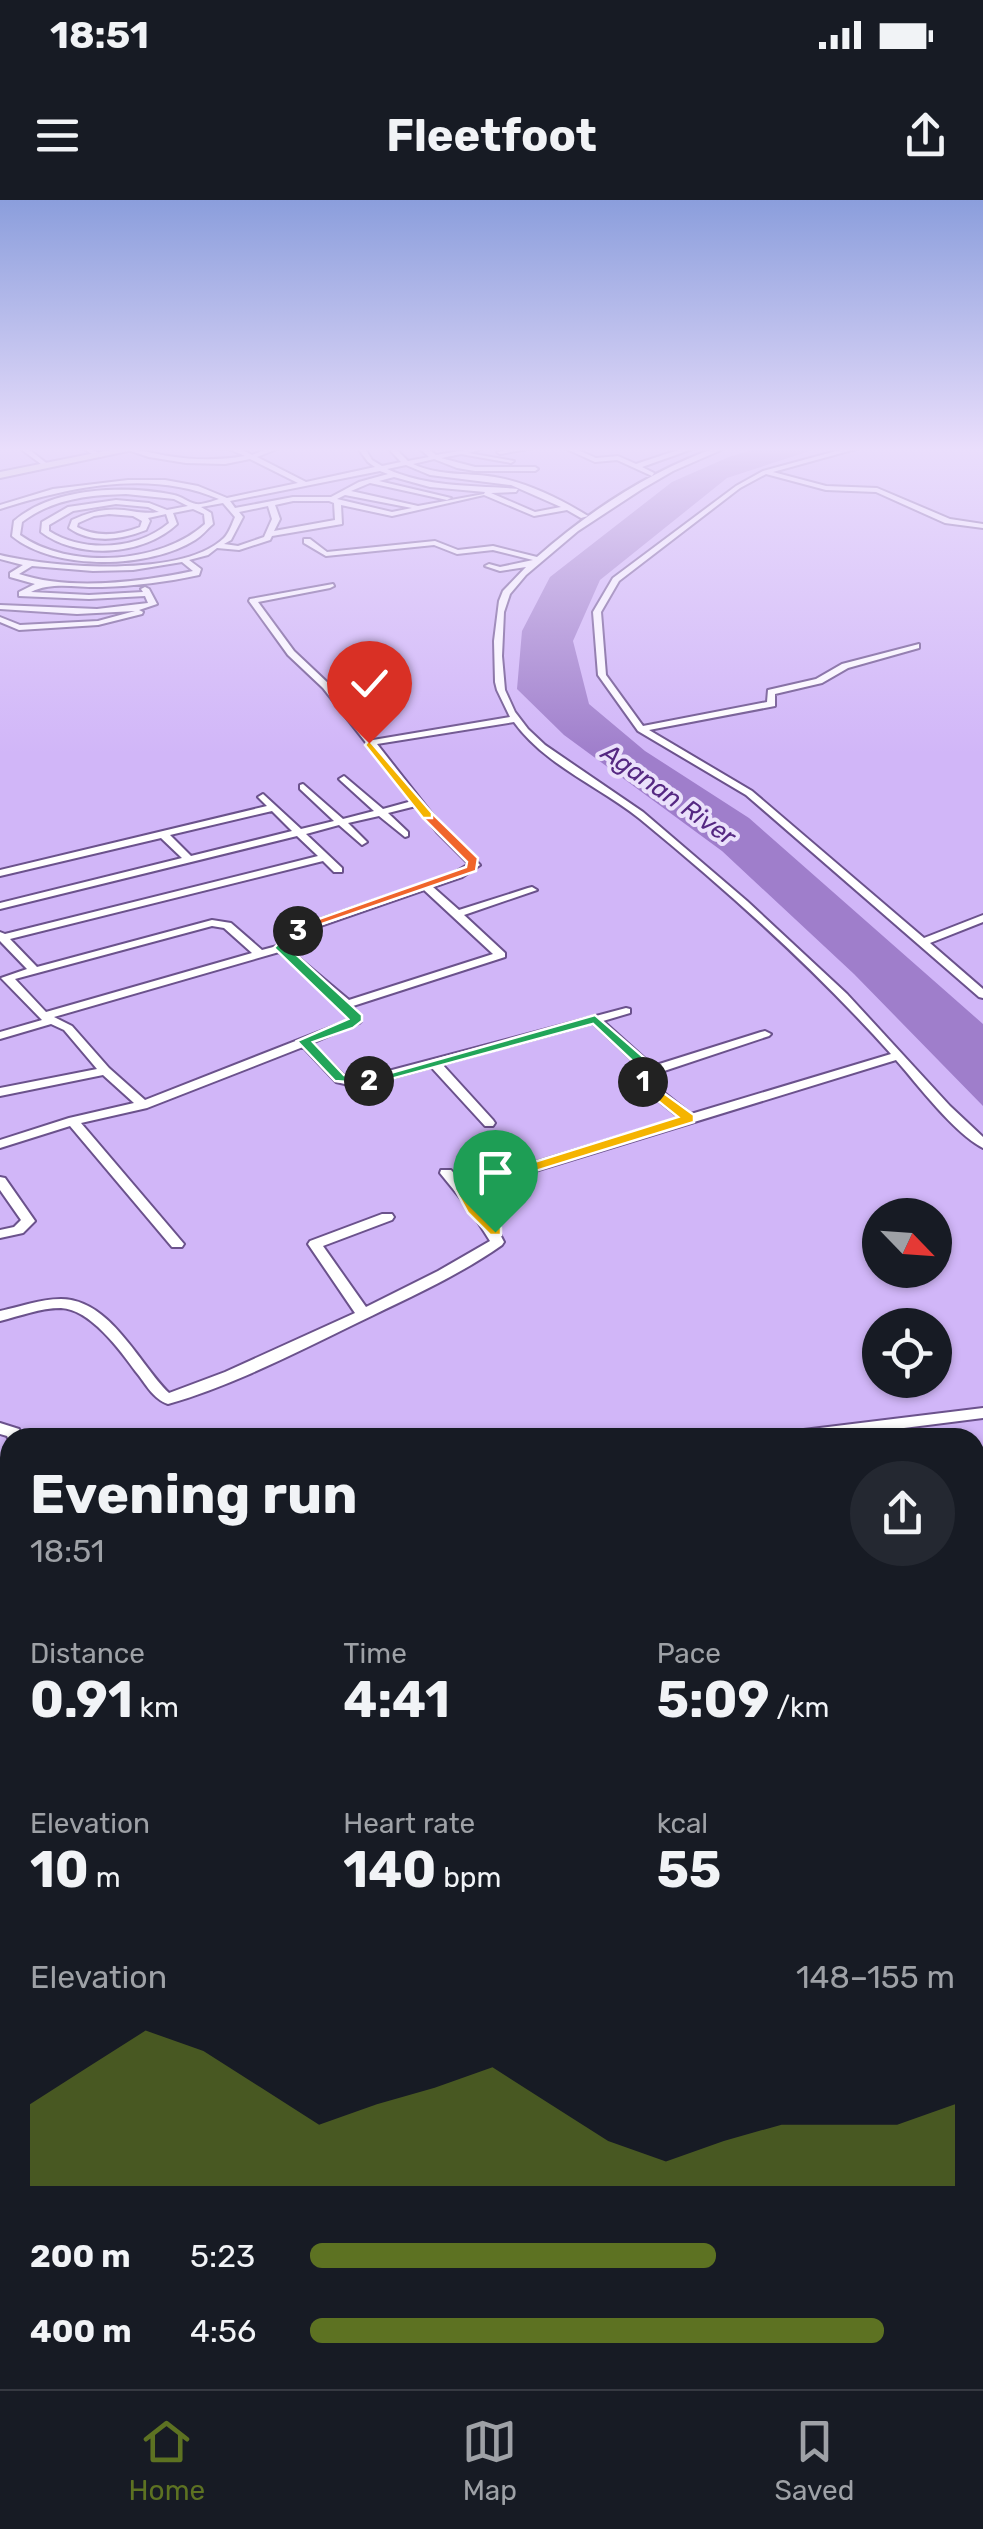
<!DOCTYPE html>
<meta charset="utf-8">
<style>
body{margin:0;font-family:Rubik,sans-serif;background:#242831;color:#f1f3f6;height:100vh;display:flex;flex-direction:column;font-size:38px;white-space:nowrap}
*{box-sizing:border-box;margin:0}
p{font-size:32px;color:#9ea1a6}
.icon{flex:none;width:55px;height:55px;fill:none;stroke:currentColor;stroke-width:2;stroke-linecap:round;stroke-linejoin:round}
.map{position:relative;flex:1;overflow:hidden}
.panel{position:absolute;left:0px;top:1228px;width:985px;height:962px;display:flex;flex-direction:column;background:#171b24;border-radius:30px 30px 0 0;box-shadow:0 2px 8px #0004}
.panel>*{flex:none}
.needle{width:65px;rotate:115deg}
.controls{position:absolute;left:862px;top:998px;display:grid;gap:20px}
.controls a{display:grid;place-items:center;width:90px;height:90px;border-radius:50%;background:#171b24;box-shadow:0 2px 8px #0004;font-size:50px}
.pin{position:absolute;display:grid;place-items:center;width:85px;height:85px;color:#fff;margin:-102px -42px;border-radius:50% 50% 50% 0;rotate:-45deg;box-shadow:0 0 10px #0007}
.pin .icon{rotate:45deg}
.km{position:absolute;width:50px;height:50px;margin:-25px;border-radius:50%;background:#222;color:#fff;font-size:28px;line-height:50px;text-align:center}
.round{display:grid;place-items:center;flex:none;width:105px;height:105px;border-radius:52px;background:#242831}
.overview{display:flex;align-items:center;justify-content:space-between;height:170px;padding:0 30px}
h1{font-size:55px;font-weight:700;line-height:75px}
.figures{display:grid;grid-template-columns:repeat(3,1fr);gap:15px;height:170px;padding:10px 30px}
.figures div{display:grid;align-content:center}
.figures b{font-size:50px;font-weight:700}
.figures small{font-size:28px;font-weight:400}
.figures p{font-size:28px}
.chart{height:280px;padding:20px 30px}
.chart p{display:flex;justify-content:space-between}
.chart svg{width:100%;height:180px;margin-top:10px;fill:#5d7222;opacity:.7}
ul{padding:0 30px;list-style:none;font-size:32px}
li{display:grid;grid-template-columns:160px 120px 1fr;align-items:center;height:75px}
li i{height:25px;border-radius:12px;background:#5d7222}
.status{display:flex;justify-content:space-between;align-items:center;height:70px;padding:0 50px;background:#171b24;direction:ltr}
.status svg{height:28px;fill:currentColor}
header{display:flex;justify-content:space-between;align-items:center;height:130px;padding:0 30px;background:#171b24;font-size:45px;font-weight:700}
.menu{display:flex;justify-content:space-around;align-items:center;height:140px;border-top:2px solid #363941;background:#171b24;font-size:28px;color:#9ea1a6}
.menu a{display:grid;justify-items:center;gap:5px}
.menu .selected{color:#5d7222}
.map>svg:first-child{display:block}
.water{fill:#9f7ecb}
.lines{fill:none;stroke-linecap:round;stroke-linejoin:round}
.minor-casing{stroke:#6b528c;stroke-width:4}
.secondary-casing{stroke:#6b528c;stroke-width:4}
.primary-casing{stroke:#fff;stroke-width:4}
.minor{fill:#fff;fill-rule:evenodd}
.secondary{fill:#e6f2c7;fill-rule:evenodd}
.primary{fill:#cde48e;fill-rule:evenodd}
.split-1{fill:#f5b400;stroke:#fff;stroke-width:2.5}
.split-2{fill:#22a559;stroke:#fff;stroke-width:2.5}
.split-3{fill:#22a559;stroke:#fff;stroke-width:2.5}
.split-4{fill:#f0652b;stroke:#fff;stroke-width:2.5}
.split-5{fill:#f5b400;stroke:#fff;stroke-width:2.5}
.labels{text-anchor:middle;stroke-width:8;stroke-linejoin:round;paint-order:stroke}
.far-water-label{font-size:25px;font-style:italic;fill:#552882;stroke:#eae0fb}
</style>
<div class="status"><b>18:51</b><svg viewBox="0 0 49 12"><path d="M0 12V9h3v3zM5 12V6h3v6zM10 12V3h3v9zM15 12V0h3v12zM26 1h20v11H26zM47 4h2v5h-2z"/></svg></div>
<header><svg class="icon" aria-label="menu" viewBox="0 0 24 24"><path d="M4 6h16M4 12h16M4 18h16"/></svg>Fleetfoot<svg class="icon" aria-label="share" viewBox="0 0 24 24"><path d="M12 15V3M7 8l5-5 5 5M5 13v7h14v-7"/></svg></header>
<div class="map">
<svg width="983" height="2189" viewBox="0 0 983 2189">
<rect width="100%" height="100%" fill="#d1b6f8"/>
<path class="water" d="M762 247H822L727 278 600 380 573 441 589 504 645 551 749 618 983 824V906L854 774 722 651 564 535 517 489 522 431 550 377 672 282 729 257Z
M10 1349V1496L0 1504V1356Z"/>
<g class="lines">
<g class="minor-casing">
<path id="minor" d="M18 247H26L50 266 45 267Z
M81 247H89L102 256 97 257Z
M193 247H237L252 255 272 247H282L257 257 306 282 375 267 368 262 357 247H364L372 260 382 266 401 262 387 247H394L408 261 429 257 418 247H426L436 255 483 247 482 249 468 253 514 261 511 263 461 254 441 258 475 267H535L538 269 535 271H475L457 268 434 259 413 264C440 277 471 272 500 278 530 284 562 300 588 316L581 318 567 310 534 316 484 295 392 316 341 305 342 324 272 336 270 340 239 350 217 348 208 355 189 360 201 369 199 375C167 382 135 386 102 387 79 388 52 381 31 392L89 395 143 392 141 389 145 387 149 389 157 404 139 410 143 412 142 414 98 425 19 430 0 422V417L20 425 98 421 135 411 77 414 0 409V405L97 409 148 403 145 396 89 399 19 396V392L35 384 10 377V373L23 365 0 359V355C53 368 183 378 224 338 229 333 232 324 235 317L223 303 201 307 211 313 213 324C207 329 202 336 195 340 149 369 54 371 12 336L14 321C53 287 125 285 174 295 181 296 189 303 196 304 202 305 213 301 219 299 150 269 69 287 0 309V305L53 289 128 280H165L198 286 227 298 298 283 250 259 225 264 186 263 149 257 128 250 131 248C169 258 205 263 245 256L229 249ZM406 265 430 275 511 285 561 307 535 312 491 293 516 292 518 289C473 285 430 288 387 269ZM380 271 388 274 359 282 331 297H293L235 308 230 301ZM394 277 430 287 485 292 484 294 418 306 351 291 370 283 447 300 451 298 379 281ZM126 294 174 299 188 306 167 310 149 303 116 300 68 307 42 322 41 332C78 360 143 356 177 324L173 313 193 309 204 314 205 324C161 364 69 370 20 335L22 322C52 299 88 295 126 294ZM345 295 412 308 392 312 337 299ZM293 301H329L334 303 335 320 274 331 280 319 275 305ZM116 304 148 307 159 312C145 314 138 312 124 310 106 308 89 312 72 320L69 328C92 344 121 340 146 330L150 321 148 318 166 314 169 323C137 350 84 353 49 331V325L73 311ZM268 306 272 319 264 337 238 346 224 344 231 340 243 317 239 312ZM109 314 133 316 142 321 140 327C119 335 98 338 77 327L78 323 94 316ZM182 362 193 371C142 382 69 391 19 374L32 366 93 371 133 370Z
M519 247H539L500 254 497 252Z
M562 247H571L596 258 618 256 636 264 687 247H698L642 267 654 273 652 276 617 260 595 262Z
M718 247H728L673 271 642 289 578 331 526 375 510 394 504 412 502 456 505 490 515 512 528 529 545 545 643 612 747 701 847 794 950 906 983 937V948C954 933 918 885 896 860L470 991 494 1023 504 1042 502 1045C458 1076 408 1098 359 1122 297 1152 234 1185 168 1204 153 1199 146 1184 136 1172 120 1150 90 1109 61 1108 40 1108 20 1116 0 1121V1111C20 1107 40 1099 61 1099 110 1099 139 1164 169 1193L225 1172 355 1113 308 1044 310 1041 382 1014H392L394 1017 392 1020 323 1046 366 1107 438 1071 490 1041 471 1011 440 973 441 970H451L464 984 680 918 638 884 636 881 638 874 643 870 593 823 442 864 493 920 495 923 493 926H485L431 867 358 887 336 882 303 847 147 908 81 923 184 1044 182 1047H172L70 926 0 948V940L69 918 134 903 103 875 0 896V888L97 869 64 830 51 824 0 839V832L42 820 1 778 27 769 0 741V732L5 734 318 656 297 636 0 709V703L182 658 161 638 0 676V670L267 606 258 597 263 594 301 629 334 621 300 589V585L303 584 343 619 374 611 341 581 339 579 344 576 383 609 412 601 323 488 288 455 249 401 250 399 333 384 334 386 330 388 258 402 294 451 329 484 373 540 510 517 497 490 495 482 494 441 499 401 503 391 526 367 500 371 485 366 489 364 500 367 533 360 493 350 457 354 434 345 326 356 304 343V339H310L327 352 435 341 458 350 493 346 537 357C589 311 652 270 718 247ZM514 522C546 566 599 586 640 619 729 692 815 769 891 854L691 914 648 880 649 876 769 836 771 834 765 831 761 832 653 866 603 821 630 813V809L626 808 358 879 344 876 312 843 359 823 361 821 353 806 505 757V753L464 715 537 690 532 687 528 688 459 710 433 687 462 677 480 665 443 628 377 544ZM416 606 437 632 469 664 454 673 295 728 277 746 262 750 231 723 212 720 37 767 10 739 323 661 334 672H342V668L306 634 339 625 362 645 367 642 348 623 379 616 405 637 408 636V632L388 613ZM272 611 292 631 191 656 170 635ZM424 690 493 754 349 800 287 748 303 732ZM212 726 224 728 252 753 46 812 15 779ZM279 752 342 806 349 820 145 900 109 868 72 826 54 817Z
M851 247H863L773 272 826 286 877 288 950 319 983 324V328L945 323 876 292 826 290 766 274 740 288 619 381 601 412 606 475 643 526 767 502 768 490 816 479 842 464 919 444V448L848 468 822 483 775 494V506L649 530 752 591 924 738 983 715V722L930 743 983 789V798L979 797 746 595 638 531 598 475 593 412 613 378 736 286 763 271Z
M0 977 5 978 35 1021 23 1033 0 1038V1030L14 1027 21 1020 0 990Z
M983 1208V1218L825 1238H772L779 1233Z
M0 1223 19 1229 22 1238H10V1242L7 1236 0 1234Z
M10 1347V1360L0 1364V1351Z
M975 1350H983V1362H975Z"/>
</g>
<g class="secondary-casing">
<path id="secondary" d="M125 247H147L0 278V272Z"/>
</g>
<g class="primary-casing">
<path id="primary" d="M0 1489 10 1492V1514L0 1511Z
M0 1519 10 1522V1546L0 1543Z
M975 1922 983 1926V1960L975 1956Z
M975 1970 983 1973V2009L975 2006Z"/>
</g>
<use href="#minor" class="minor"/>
<use href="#secondary" class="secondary"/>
<use href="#primary" class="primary"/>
</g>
<linearGradient id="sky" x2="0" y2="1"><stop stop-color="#8b9edc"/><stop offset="0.45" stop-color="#eadefc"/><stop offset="1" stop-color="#eadefc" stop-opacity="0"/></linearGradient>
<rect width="983" height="554" fill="url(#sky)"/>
<path class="split-1" d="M643 878 694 915V922L471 991 501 1028V1035H490L468 1013 455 989 457 986 678 917 638 885 636 882Z"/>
<path class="split-2" d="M595 815 656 868 658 871 648 878V885H638L633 877 642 870 593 824 369 885 362 881Z"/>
<path class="split-3" d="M293 728 304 731 288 747 362 815V821L353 828 313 842 344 875 374 878V884L335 881 297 841 348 819 274 748Z"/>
<path class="split-4" d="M423 613H432L478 658 476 671 293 734V728L466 667 467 662 423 618Z"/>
<path class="split-5" d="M369 540 432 613V618H423L365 545Z"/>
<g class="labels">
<g class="far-water-label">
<text transform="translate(669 594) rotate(35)" y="9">Aganan River</text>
</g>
</g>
</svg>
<div class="controls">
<a><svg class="needle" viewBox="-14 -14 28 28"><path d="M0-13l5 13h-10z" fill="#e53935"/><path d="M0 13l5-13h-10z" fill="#9ea1a6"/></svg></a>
<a><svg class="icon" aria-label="locate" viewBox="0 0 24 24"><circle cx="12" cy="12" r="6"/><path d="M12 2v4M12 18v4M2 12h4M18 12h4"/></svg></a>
</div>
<div class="pin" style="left:495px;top:1032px;background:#1e9e55"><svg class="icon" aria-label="arrive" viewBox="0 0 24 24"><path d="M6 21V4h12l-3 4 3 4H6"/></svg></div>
<div class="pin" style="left:369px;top:543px;background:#d93025"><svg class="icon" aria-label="check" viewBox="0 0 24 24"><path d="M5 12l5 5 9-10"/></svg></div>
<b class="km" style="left:643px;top:882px">1</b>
<b class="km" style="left:369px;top:881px">2</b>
<b class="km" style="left:298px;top:731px">3</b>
<section class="panel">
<div class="overview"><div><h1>Evening run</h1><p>18:51</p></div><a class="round"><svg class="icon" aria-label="share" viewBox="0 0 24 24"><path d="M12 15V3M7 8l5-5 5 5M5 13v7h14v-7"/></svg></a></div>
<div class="figures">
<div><p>Distance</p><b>0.91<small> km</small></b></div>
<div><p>Time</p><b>4:41</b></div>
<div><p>Pace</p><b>5:09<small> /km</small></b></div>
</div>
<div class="figures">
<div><p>Elevation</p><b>10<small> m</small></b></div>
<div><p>Heart rate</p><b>140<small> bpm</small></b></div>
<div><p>kcal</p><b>55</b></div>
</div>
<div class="chart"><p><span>Elevation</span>148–155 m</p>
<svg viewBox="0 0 160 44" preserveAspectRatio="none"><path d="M0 44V24L10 15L20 6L30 11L40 20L50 29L60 24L70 20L80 15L90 24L100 33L110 38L120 33L130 29L140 29L150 29L160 24V44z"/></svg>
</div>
<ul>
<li><b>200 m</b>5:23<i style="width:63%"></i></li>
<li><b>400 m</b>4:56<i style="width:89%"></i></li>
</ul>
</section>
</div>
<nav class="menu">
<a class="selected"><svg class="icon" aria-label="home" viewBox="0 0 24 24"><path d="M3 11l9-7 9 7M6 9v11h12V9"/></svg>Home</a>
<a><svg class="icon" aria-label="map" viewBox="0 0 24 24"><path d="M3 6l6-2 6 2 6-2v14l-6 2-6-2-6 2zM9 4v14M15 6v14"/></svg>Map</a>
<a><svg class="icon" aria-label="saved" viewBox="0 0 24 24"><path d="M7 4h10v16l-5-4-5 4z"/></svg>Saved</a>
</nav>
